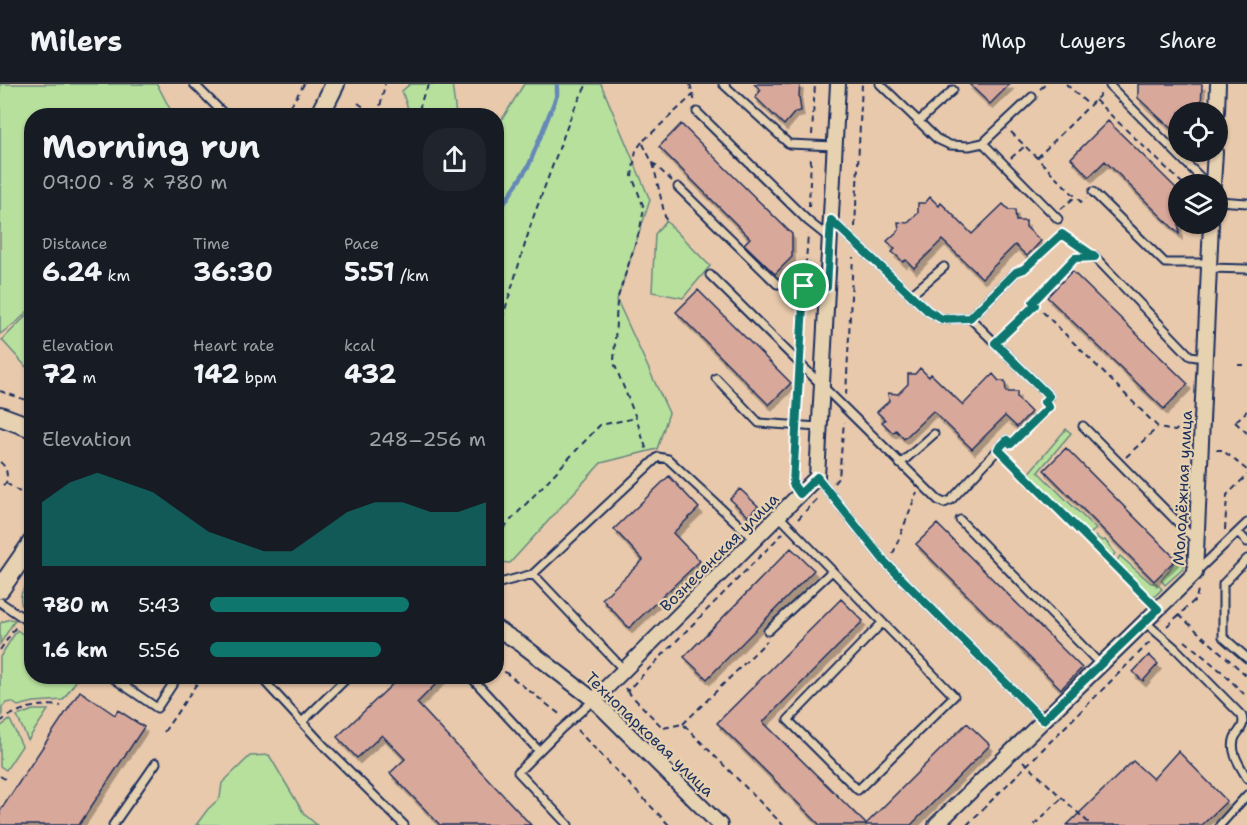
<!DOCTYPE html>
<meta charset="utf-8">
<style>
body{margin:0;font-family:"Shantell Sans",sans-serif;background:#20242c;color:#f1f3f6;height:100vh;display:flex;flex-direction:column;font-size:22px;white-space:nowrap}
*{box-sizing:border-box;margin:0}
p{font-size:20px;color:#9ea1a6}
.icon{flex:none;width:33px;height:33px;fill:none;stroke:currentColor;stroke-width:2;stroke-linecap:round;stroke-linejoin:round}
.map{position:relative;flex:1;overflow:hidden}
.panel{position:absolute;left:24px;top:24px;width:480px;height:576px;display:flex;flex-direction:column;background:#171b24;border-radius:24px;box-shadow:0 2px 4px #0004}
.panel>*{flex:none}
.tools{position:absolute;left:1168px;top:18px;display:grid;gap:12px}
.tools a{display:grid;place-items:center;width:60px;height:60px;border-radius:50%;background:#171b24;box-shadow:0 2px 4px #0004;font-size:30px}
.pin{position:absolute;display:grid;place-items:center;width:51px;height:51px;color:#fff;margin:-26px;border:3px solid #fff;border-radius:50%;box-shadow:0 2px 6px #0007}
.round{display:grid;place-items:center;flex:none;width:63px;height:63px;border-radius:24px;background:#20242c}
.head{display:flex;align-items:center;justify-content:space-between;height:102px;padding:0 18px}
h1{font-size:33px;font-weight:700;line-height:45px}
.figures{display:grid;grid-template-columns:repeat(3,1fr);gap:9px;height:102px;padding:6px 18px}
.figures div{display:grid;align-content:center}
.figures b{font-size:26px;font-weight:700}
.figures small{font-size:16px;font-weight:400}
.figures p{font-size:16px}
.chart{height:168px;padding:12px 18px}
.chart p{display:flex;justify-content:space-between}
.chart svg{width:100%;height:108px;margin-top:6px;fill:#0f766e;opacity:.7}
ul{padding:0 18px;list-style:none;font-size:20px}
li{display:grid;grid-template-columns:96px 72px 1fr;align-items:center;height:45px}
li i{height:15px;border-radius:8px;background:#0f766e}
header{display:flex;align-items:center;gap:36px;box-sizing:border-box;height:84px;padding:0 30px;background:#171b24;border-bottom:2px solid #363941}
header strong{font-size:28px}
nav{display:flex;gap:33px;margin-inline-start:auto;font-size:21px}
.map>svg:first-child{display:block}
.green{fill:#b7e09d;stroke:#69887e;stroke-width:1.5}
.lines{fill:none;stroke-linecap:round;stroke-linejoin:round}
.stream{stroke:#6588b6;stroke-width:4.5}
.building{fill:#d8a89a;stroke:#1b2f5e;stroke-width:1.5;filter:url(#shadow)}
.lane-casing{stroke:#1b2f5e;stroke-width:11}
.street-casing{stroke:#1b2f5e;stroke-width:18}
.secondary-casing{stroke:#1b2f5e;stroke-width:22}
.path{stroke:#1b2f5e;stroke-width:2;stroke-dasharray:6 4.5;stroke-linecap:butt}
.lane{stroke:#e6d1b0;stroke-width:7}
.street{stroke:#e6d1b0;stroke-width:14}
.secondary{stroke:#e6d1b0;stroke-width:18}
.route-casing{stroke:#fff;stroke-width:12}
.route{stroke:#0f766e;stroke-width:8}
.labels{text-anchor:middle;stroke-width:4.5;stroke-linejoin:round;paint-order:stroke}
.street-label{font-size:16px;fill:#1b2f5e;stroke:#e6d1b0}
</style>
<header>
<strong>Milers</strong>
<nav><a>Map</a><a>Layers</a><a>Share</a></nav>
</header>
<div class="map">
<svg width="1247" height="741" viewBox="0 0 1247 741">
<defs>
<filter id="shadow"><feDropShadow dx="3" dy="5.5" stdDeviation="0" flood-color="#0004"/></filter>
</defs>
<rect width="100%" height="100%" fill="#e8c9ac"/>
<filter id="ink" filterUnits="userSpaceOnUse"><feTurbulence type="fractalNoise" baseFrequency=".0167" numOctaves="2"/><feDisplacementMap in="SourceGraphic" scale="12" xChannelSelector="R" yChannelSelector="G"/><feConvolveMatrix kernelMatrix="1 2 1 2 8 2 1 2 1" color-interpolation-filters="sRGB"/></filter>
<g filter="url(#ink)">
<path class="green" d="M0 0H157L170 25 171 31 32 32 31 224 18 237 0 250Z
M410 0H452L456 31H410L402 7Z
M524 0H601L650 116 617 216 669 329 657 365 601 379 510 479 496 478V45Z
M666 137 710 182 683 214 652 208 655 150Z
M31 227V283L29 286 2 256Z
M1066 345 1071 349 1038 388 1096 445 1086 453 1027 391Z
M1096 452 1102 457 1105 456 1115 469 1110 477 1091 458H1093L1092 456Z
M1180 463 1184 467 1183 485 1165 501 1161 496C1166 491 1171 484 1174 478 1176 471 1174 469 1180 463Z
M1120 472 1151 499H1156L1162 505 1150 517 1114 481Z
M31 492V531C13 519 22 506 31 492Z
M10 535 15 536 0 560V540L2 538Z
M17 546 31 556 32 592 76 593V597L63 616 34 618 18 622 12 618 6 619 2 623V632L0 634V573Z
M33 626H48L28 656 17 632Z
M10 636 22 662 6 686 0 682V643Z
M269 671 304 730 317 741H196L208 725 220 714 222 699 250 672Z"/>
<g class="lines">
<path class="stream" d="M496 132 529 81 557 11V0"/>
</g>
<path class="building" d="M754 0H800L799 12 801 27 795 28 784 41 755 13 761 6Z
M969 0H1010L990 20Z
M1138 0H1202L1201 28H1179V52L1138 14Z
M1108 37 1179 107V150L1105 77 1089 93 1071 74Z
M681 40 792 150V173L775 190 744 160 750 154 659 63Z
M930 113 939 122 941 119 972 150 1003 120 1009 126H1015L1016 137H1026V143L1041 157 1027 172 1015 161 982 194 942 156 914 184 906 176 903 178 897 172 892 168 895 165 887 157 899 146 898 138 908 139 918 129V119H925Z
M1072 187 1188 300 1164 325 1047 213Z
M698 206 791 299 769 321 676 228Z
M920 284 929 293 931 290 963 321 993 290 999 297H1005L1006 308H1017V314L1031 328 1017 343 1005 332 972 365 933 327 904 355 896 346 893 349 882 338 885 336 877 328 889 317 888 309 898 310 908 300V290H915Z
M1066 364 1176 475 1154 497 1044 386Z
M669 392 699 424 673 449 700 477 629 544 602 515 643 476 614 445Z
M740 405 758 422 748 432 730 415Z
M937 440 1082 584 1061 605 916 460Z
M791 464 814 486 707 595 684 573Z
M841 515 863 537 763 638 866 740 967 639 990 661 911 741H820L717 639Z
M1149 571 1158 580 1143 597 1133 588Z
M401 592H444L417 619 531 741H440L390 689 405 675 382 651 357 674 337 653Z
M80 607 115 631 118 626 144 643 79 741H0V727Z
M1178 667 1227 717 1202 741H1067L1133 677 1153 695Z"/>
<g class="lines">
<g class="lane-casing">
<path id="lane" d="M194 0 226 32
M723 0 789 60 834 62
M880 0 937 55 950 61 969 62 983 59 1032 13
M1110 2 1207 100
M697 28 808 137 828 153
M918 38 953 6
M983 59 1058 135
M678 103 777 200 827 203
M1093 108 1165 179H1210
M1218 117 1247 119
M831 136 928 227 942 235 970 234 1016 188
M1095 173 1190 272 1205 274
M1209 184 1247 185
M710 191 938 416 944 419 951 416 1007 356
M911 211 944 183
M970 234 1049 312
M716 294 759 339 819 343
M1083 342 1195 456
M900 380 934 350
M817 393 885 478 1043 636
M778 431 954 612 858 706 788 636 882 539
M960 436 1101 581
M1238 448 1247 458
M1247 475 1223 500V553L1247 574
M1197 487 1247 439
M533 490 658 373 668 375 754 455
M496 500 533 490 624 586
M0 518 32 540
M1145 538 1176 565 1242 632C1245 642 1240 645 1235 653 1229 667 1240 682 1247 694
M768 547 832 487
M110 592 157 624 178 592
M270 592 266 599 325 663 404 741
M470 592 539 667
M302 638 349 592
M113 741 156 679
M568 741 518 688 560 646 594 616
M1220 741 1247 711"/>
</g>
<g class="street-casing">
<path id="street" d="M1217 28 1218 0
M1213 100 1215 68
M496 544 521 560 594 616 720 741
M594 616 817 393 838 0
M936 741 1195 489 1211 140"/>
</g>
<g class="secondary-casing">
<path id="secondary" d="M319 32 335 0
M0 332 32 344
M0 505 32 459"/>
</g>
<path class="path" d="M690 0 695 18
M1066 0 1090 22
M1040 5 1046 0
M1095 16 1183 100
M358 19 376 32
M419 26 424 9 430 0
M285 32 304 0
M378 32 385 0
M1011 48 1081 118 1086 114
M812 51 815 0
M642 58 636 66 632 92 644 124 640 145 617 216 614 279 636 334 647 367
M1011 74 1025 62
M1037 74 1103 8
M653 79 666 137
M672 97 652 78 642 58 693 11
M809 123 811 72
M1061 125 1075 113
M855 143 862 0
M1085 173 1075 174 1033 218 1159 344 1175 347 1187 337
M1025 184 1063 150 1088 168
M805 192 808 150
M1004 251 1034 222
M496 255 533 134 573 27 587 0
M800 264 803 213
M1238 281H1247
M0 307 32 318
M846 311 853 173
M796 330 798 293
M1236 337 1247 327
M1235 338 1247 349
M1018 354 1048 322
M1216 366H1222L1247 386
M1005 372 1148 515
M1126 373 1157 344
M0 378C7 383 8 391 6 399L0 403
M794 396 795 353
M6 399 32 416
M834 399 839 393 844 338
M798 435 819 413
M1225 446 1227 411 1247 391
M496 452 600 341 636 334
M893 470 917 408
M28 524 32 519
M1179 531 1247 592
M1167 542 1196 515 1198 506
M1185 557 1222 588 1247 613
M0 566 17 541
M496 581 562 632
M625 604 627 607 783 449
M627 607 663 644 683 640 783 741
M0 638C17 625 39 619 61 622
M683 640 767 557
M577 646 669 741
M164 648 202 592
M1023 677 1091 741
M0 692 5 695
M967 741 1152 556
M1034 741 1062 714"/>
<use href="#lane" class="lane"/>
<use href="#street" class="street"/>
<use href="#secondary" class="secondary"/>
</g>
</g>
<g class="lines" filter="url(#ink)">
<g class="route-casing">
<path id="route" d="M831 136 928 227 942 235 970 234 1016 188 1024 185 1062 150 1095 173 1075 174 1033 218 1035 221 995 259 1049 312 1044 318 1049 323 1011 360 1007 356 998 365 1158 525 1043 636 885 478 817 393 800 410 793 400 804 202 827 203Z"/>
</g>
<use href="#route" class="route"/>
</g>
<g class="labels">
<g class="street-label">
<text transform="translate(1182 404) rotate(-87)" y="6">Молодёжная улица</text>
<text transform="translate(719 468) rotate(-45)" y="6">Вознесенская улица</text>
<text transform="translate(650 650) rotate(44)" y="6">Технопарковая улица</text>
</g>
</g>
</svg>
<div class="tools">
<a><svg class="icon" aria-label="locate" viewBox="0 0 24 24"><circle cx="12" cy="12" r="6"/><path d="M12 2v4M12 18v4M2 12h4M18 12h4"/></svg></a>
<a><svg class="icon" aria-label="layers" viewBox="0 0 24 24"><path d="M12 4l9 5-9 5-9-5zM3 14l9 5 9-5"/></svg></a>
</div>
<div class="pin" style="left:804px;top:202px;background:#1e9e55"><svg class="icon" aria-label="arrive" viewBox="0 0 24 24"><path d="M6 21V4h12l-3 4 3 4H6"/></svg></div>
<section class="panel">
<div class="head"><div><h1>Morning run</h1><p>09:00 · 8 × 780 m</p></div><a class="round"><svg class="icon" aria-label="share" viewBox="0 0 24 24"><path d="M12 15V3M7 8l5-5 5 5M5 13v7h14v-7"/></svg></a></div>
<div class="figures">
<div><p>Distance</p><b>6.24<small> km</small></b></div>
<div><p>Time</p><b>36:30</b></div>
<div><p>Pace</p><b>5:51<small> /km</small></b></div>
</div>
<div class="figures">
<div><p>Elevation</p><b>72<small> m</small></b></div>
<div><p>Heart rate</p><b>142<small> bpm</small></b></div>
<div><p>kcal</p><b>432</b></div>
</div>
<div class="chart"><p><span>Elevation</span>248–256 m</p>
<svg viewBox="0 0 160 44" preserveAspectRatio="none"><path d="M0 44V18L10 10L20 6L30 10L40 14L50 22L60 30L70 34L80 38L90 38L100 30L110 22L120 18L130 18L140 22L150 22L160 18V44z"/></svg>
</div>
<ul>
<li><b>780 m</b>5:43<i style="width:72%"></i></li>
<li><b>1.6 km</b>5:56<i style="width:62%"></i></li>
</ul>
</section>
</div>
